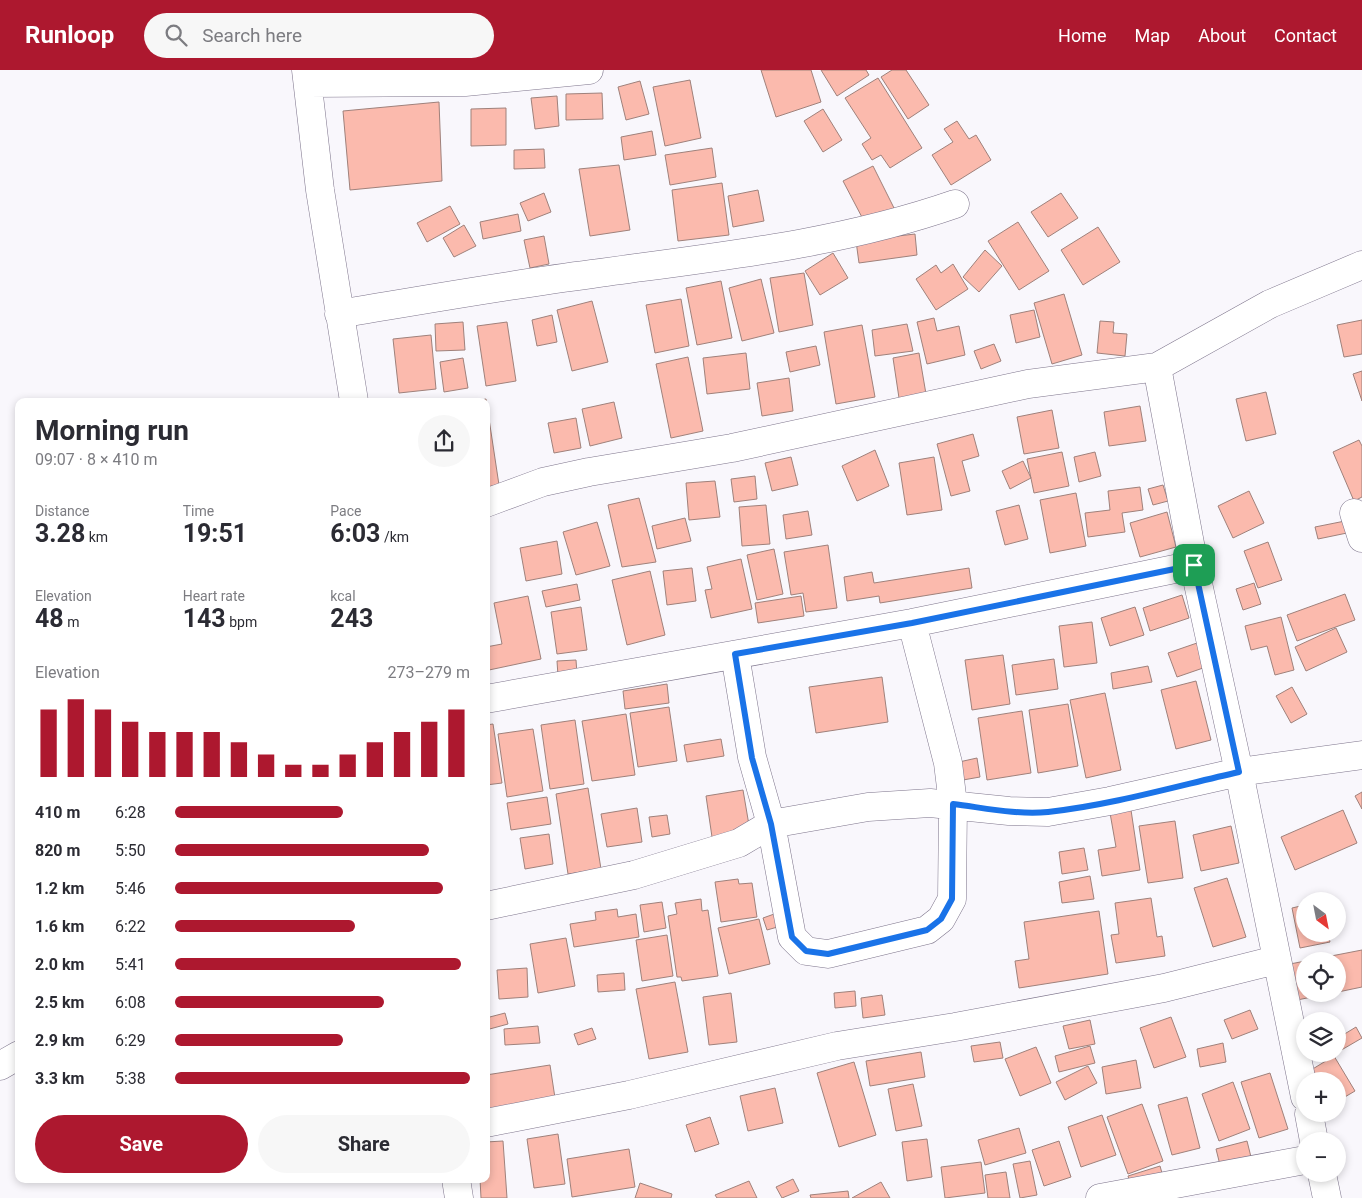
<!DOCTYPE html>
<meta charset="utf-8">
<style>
body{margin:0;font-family:Roboto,sans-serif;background:#f7f7f7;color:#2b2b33;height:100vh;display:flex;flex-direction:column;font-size:19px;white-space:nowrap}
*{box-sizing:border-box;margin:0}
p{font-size:16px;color:#7c7c81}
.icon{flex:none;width:28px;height:28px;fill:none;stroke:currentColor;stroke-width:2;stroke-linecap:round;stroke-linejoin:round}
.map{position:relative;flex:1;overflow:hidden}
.sheet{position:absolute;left:15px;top:328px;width:475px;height:785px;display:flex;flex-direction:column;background:#fff;border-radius:10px;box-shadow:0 2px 8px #0003}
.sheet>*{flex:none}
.needle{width:32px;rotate:148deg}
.tools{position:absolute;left:1296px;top:822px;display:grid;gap:10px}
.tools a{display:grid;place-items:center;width:50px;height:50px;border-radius:50%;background:#fff;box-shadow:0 2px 8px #0003;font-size:25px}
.pin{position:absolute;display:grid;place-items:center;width:42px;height:42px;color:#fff;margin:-21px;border-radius:10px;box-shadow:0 2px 8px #0006}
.round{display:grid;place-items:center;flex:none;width:52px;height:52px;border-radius:26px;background:#f7f7f7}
.headline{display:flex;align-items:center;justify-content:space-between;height:85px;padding:0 20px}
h1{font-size:28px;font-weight:700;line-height:38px}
.figures{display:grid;grid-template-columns:repeat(3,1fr);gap:8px;height:85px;padding:5px 20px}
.figures div{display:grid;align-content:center}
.figures b{font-size:25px;font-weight:700}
.figures small{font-size:14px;font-weight:400}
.figures p{font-size:14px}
.chart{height:140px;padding:10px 20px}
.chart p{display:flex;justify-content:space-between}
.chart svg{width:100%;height:90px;margin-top:5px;stroke:#ad182f;stroke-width:6}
.button{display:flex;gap:10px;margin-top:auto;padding:10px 20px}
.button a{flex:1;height:58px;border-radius:30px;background:#ad182f;color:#fff;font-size:20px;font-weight:700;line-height:58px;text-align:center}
.button a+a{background:#f7f7f7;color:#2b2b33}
ul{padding:0 20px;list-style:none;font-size:16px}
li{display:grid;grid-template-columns:80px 60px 1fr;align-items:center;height:38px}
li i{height:12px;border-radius:6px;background:#ad182f}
header{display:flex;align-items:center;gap:30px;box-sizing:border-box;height:70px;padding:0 25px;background:#ad182f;color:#fff}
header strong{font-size:24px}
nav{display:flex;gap:28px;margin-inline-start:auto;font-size:18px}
.search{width:350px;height:45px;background:#f7f7f7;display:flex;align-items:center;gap:12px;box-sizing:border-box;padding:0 18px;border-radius:28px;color:#7c7c81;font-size:19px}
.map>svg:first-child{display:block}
.building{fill:#fbbaad;stroke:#9f817b}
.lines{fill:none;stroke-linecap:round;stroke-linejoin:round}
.minor-casing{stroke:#7e758c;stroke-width:29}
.minor{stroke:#fff;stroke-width:28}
.route-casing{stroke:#fff;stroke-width:10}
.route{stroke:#1a73e8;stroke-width:6}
</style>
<header>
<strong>Runloop</strong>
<div class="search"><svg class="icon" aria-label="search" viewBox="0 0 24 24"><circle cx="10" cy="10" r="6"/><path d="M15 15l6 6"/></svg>Search here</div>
<nav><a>Home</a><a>Map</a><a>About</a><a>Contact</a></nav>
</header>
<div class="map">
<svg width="1362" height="1128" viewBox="0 0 1362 1128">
<rect width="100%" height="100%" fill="#f9f7fc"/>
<path class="building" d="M761 0H811L821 32 776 47Z
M821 0H866L869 5 837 26Z
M892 0H906L929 35 908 49 881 7Z
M878 8 922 78 890 98 881 85 872 90 862 74 871 68 845 28Z
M690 10 701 68 665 76 653 17Z
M640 11 649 44 626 50 618 17Z
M602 23 603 49 566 50V24Z
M557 26 559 56 535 59 531 28Z
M439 32 442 111 350 120 343 41Z
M506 38V75L471 76V39Z
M823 39 842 70 823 82 804 51Z
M957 51 969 69 976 65 991 90 951 115 932 85 953 72 944 59Z
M652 61 656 85 624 90 621 67Z
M712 78 716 107 670 115 665 85Z
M544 79 545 98 514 99V80Z
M619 95 630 160 590 166 579 99Z
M873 96 894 138 865 153 843 111Z
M722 113 729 165 678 171 672 120Z
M758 120 764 151 733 157 728 126Z
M544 123 551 142 528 151 520 133Z
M1061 123 1078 148 1048 167 1031 142Z
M450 136 460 154 427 172 417 153Z
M518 144 521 161 483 169 480 152Z
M1018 152 1049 201 1019 220 988 171Z
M464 155 476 176 454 187 443 168Z
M1098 157 1120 192 1083 215 1061 180Z
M915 164 917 185 859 193 856 171Z
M544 166 549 194 530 198 524 170Z
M985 180 1002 196 979 222 963 207Z
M833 183 848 208 820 225 805 201Z
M953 194 968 219 936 240 916 209 936 195 941 203Z
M804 203 813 255 779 262 770 208Z
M761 209 774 263 742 271 729 218Z
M721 211 732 268 697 275 686 218Z
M1064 224 1082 285 1052 294 1034 233Z
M681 229 689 276 655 283 646 235Z
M592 231 608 292 572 301 557 240Z
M1034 240 1040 267 1016 273 1010 245Z
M552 245 557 272 537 276 532 250Z
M934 248 937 261 959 256 965 285 927 294 917 252Z
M1362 250V284L1344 287 1337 255Z
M1100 251 1114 252 1113 263 1127 264 1125 286 1097 283Z
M463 252 465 280 436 281 435 254Z
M507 252 516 311 486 316 477 256Z
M907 254 913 281 875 286 872 260Z
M862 255 875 327 836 334 824 262Z
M431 265 436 319 399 323 393 269Z
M994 274 1001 291 981 299 974 281Z
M816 276 820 295 790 302 786 282Z
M746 283 750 319 707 324 703 288Z
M919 283 926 324 899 328 893 288Z
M688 287 703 361 671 368 656 294Z
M463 288 468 318 444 322 440 292Z
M1362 301V331L1353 304Z
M789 308 793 341 762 346 757 313Z
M1266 322 1276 364 1246 371 1236 329Z
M486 329 499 415 486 417V331H475Z
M614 332 622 368 590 376 582 339Z
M1140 336 1146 371 1109 376 1104 342Z
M1052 340 1059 378 1024 384 1017 347Z
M576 348 581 378 554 383 548 353Z
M973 364 979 386 962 391 970 421 951 426 937 374Z
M1359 370 1362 376V427L1354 431 1333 382Z
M875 380 889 416 857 431 842 396Z
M1062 382 1069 416 1034 423 1027 389Z
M1095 382 1101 406 1079 412 1074 387Z
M791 387 798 415 772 421 765 393Z
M934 387 942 440 907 445 899 393Z
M1023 391 1031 408 1010 419 1002 401Z
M755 406 757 429 734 432 731 409Z
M715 411 720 447 689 450 686 413Z
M1163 415 1168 431 1153 435 1148 419Z
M1140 417 1143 440 1122 443 1125 462 1088 467 1085 443 1110 440 1108 421Z
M1249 421 1264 453 1233 468 1218 436Z
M1076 423 1086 476 1050 483 1040 430Z
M639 428 656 492 622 497 608 435Z
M766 435 770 474 742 476 739 437Z
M1019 435 1028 469 1005 475 996 441Z
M808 441 812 465 786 469 783 445Z
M1167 442 1176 477 1140 487 1130 453Z
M685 448 691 471 657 479 652 456Z
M1345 451 1347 463 1318 469 1315 457Z
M597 452 610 496 576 505 563 462Z
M557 471 562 504 526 511 520 478Z
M1268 472 1282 510 1258 518 1244 481Z
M828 475 837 538 806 542 803 523 791 525 784 482Z
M774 479 783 524 757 530 747 485Z
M741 489 752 539 711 548 705 520 712 519 707 497Z
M692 498 696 531 667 535 663 501Z
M969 498 972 518 880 533 879 526 847 531 844 507 872 502 874 513Z
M650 501 665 565 627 575 612 510Z
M1254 513 1261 534 1243 540 1236 519Z
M577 514 580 530 546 537 542 521Z
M1345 524 1355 550 1297 571 1287 545Z
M1182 525 1189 548 1150 561 1143 538Z
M528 526 541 589 489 600 486 577 502 574 494 533Z
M801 526 804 546 758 553 755 533Z
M581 537 587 580 557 584 551 542Z
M1135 537 1144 565 1110 576 1101 548Z
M1281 547 1294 600 1275 605 1267 576 1251 580 1245 556Z
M1092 552 1097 593 1064 597 1059 556Z
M1336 558 1347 582 1306 601 1295 577Z
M1197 573 1206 597 1177 607 1168 583Z
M1003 585 1010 634 972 640 965 590Z
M1054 589 1058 619 1016 625 1012 595Z
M576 590 577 604 558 606 557 591Z
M1148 596 1152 612 1113 619 1111 603Z
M882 607 888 652 816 663 809 617Z
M1196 611 1211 670 1176 679 1161 620Z
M667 614 669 633 625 639 623 621Z
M1292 617 1307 644 1291 653 1276 626Z
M1105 623 1121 700 1086 708 1070 630Z
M1068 634 1078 696 1038 703 1029 640Z
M669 637 677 691 638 697 630 643Z
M1022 641 1031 703 987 710 978 648Z
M626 644 635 705 592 711 582 651Z
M575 650 584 714 550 719 541 655Z
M493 654 502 713 486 715V655Z
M533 659 543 721 507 727 498 664Z
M721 669 724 686 687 692 684 675Z
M977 688 980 707 963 710 959 692Z
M588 718 601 799 568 804 556 724Z
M743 720 750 761 712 767 706 726Z
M1362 722V739L1355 726Z
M547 727 551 754 511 760 507 733Z
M637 738 642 772 607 777 601 744Z
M1131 740 1140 800 1102 806 1098 780 1116 777 1110 743Z
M1343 740 1357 773 1295 800 1281 767Z
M667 745 670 764 652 767 649 747Z
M1175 751 1183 808 1148 813 1139 756Z
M1231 756 1239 793 1201 801 1193 765Z
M549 764 553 794 525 799 520 768Z
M1084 778 1088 800 1062 804 1059 782Z
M1090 806 1094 829 1062 833 1059 812Z
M1227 808 1246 867 1213 877 1194 818Z
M738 809 739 814 752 813 757 847 721 852 715 812Z
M1151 828 1157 867 1162 866 1165 886 1116 893 1111 865 1119 864 1115 833Z
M701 829 702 841 708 840 718 906 682 911 681 907H677L668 846 677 844 675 833Z
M662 832 666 858 644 862 640 835Z
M1305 835V864H1328L1330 872 1300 878 1292 838Z
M617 839 618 847 636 844 639 867 574 877 570 854 596 850 595 842Z
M1099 841 1108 904 1019 918 1015 891 1029 889 1024 852Z
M777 843 781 856 767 860 763 848Z
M759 849 770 894 729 904 718 858Z
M667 865 673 906 642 911 636 870Z
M566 868 575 916 538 923 530 874Z
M1362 880V917L1338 922V891H1305V924H1327L1297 930 1290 894Z
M527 898 528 927 499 929 497 900Z
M624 903 625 920 598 922 597 905Z
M675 912 688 982 649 989 636 919Z
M855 921 856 936 835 938 834 923Z
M731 923 737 972 709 975 703 927Z
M882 925 885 945 863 948 861 928Z
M1250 940 1258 959 1232 969 1224 950Z
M505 943 508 954 486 960V948Z
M1171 947 1186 987 1154 998 1140 958Z
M1090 950 1095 974 1069 979 1063 956Z
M538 956 540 973 505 975 504 959Z
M1356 957 1362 968 1338 982V968Z
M592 958 596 969 578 975 574 964Z
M1000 972 1003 988 974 992 971 976Z
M1223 973 1226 992 1200 997 1197 979Z
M1090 976 1095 993 1059 1002 1055 986Z
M1036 977 1051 1013 1020 1026 1005 989Z
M921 982 925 1007 870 1016 866 991Z
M1334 986 1355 1021 1338 1031V1011H1317L1311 1000Z
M1136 990 1141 1018 1106 1024 1102 997Z
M854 992 876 1065 839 1077 817 1003Z
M550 995 555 1028 486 1040V1005Z
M1088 996 1097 1013 1065 1030 1056 1012Z
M1270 1003 1288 1059 1259 1068 1241 1012Z
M1233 1012 1250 1059 1219 1071 1202 1024Z
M913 1014 922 1056 896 1061 888 1019Z
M775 1018 783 1053 748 1061 740 1026Z
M1187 1027 1200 1078 1172 1085 1158 1035Z
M1142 1034 1163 1091 1128 1104 1107 1047Z
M1102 1045 1116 1085 1081 1097 1068 1057Z
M710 1047 719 1074 695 1082 686 1055Z
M1019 1058 1026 1083 985 1095 978 1070Z
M558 1064 565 1114 534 1118 527 1069Z
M927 1069 932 1107 907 1111 902 1072Z
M503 1071 507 1128H481L480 1109H486V1072Z
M1059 1071 1071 1107 1044 1116 1032 1080Z
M1247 1071 1251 1087 1220 1095 1216 1079Z
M629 1079 635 1117 572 1127 567 1089Z
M1030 1091 1037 1125 1020 1128 1013 1094Z
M981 1092 985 1123 945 1128 941 1097Z
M1160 1096 1164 1110 1132 1120 1128 1106Z
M1006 1102 1010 1128H988L985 1105Z
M793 1109 799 1121 782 1128 776 1117Z
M749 1111 757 1128H717L715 1125Z
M881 1112 890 1128H852Z
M640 1113 672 1124 671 1128H635Z
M848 1121 849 1128H811L810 1125Z"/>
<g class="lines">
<g class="minor-casing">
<path id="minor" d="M306 0 320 120 354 331
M308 13 465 12 589 0
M339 244C423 230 507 215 592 204 715 187 837 175 955 134
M1157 297 1194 495 1239 702 1305 1027
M486 433 543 412 589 402 732 378 1028 314 1157 297 1270 234 1362 195
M1354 443 1362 468
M735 585 752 687 771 754 792 867 806 881 828 884 927 860 941 849 952 829 953 734 948 693 912 553
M486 629 912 553 1194 495
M486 836 634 805 739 773 771 754 868 737 930 733 1009 741 1048 742 1110 731 1239 702 1362 685
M0 996 19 985
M1309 1044 1314 1071
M486 1053 629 1025 837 976 955 957 1164 918 1276 890
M1322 1104 1327 1128
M456 1109 459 1128
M1100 1128 1305 1090"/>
</g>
<use href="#minor" class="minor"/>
</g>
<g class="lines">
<g class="route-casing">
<path id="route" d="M1194 495 1239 702C1177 716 1112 735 1048 742 1017 745 985 738 953 734L952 829 941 849 927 860 828 884 806 881 792 867 771 754 752 688 735 584 912 553Z"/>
</g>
<use href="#route" class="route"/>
</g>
</svg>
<div class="tools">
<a><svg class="needle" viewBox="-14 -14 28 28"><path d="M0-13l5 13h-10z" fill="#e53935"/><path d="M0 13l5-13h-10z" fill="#7c7c81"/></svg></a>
<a><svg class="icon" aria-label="locate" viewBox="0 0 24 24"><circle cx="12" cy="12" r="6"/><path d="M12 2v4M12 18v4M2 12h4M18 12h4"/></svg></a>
<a><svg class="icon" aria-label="layers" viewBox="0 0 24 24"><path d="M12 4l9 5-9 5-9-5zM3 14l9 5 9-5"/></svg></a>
<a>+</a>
<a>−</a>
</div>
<div class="pin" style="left:1194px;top:495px;background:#1e9e55"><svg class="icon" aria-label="arrive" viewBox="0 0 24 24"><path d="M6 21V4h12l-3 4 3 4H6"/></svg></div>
<section class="sheet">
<div class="headline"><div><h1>Morning run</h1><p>09:07 · 8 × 410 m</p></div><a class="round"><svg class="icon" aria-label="share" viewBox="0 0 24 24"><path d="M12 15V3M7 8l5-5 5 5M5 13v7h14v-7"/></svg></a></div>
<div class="figures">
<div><p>Distance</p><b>3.28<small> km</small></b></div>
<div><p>Time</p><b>19:51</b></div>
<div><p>Pace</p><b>6:03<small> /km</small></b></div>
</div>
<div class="figures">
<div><p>Elevation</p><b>48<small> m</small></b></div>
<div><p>Heart rate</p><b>143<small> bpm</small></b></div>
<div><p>kcal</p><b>243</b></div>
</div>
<div class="chart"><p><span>Elevation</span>273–279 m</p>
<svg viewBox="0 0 160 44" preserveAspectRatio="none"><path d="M5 44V11M15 44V6M25 44V11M35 44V17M45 44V22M55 44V22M65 44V22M75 44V27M85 44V33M95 44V38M105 44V38M115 44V33M125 44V27M135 44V22M145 44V17M155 44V11"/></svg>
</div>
<ul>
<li><b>410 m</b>6:28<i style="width:57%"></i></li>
<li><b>820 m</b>5:50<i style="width:86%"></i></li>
<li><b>1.2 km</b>5:46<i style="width:91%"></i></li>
<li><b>1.6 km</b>6:22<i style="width:61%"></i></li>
<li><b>2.0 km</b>5:41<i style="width:97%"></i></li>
<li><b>2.5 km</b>6:08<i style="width:71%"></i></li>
<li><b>2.9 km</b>6:29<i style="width:57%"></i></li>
<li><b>3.3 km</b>5:38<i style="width:100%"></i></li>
</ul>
<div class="button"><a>Save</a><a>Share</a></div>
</section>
</div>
